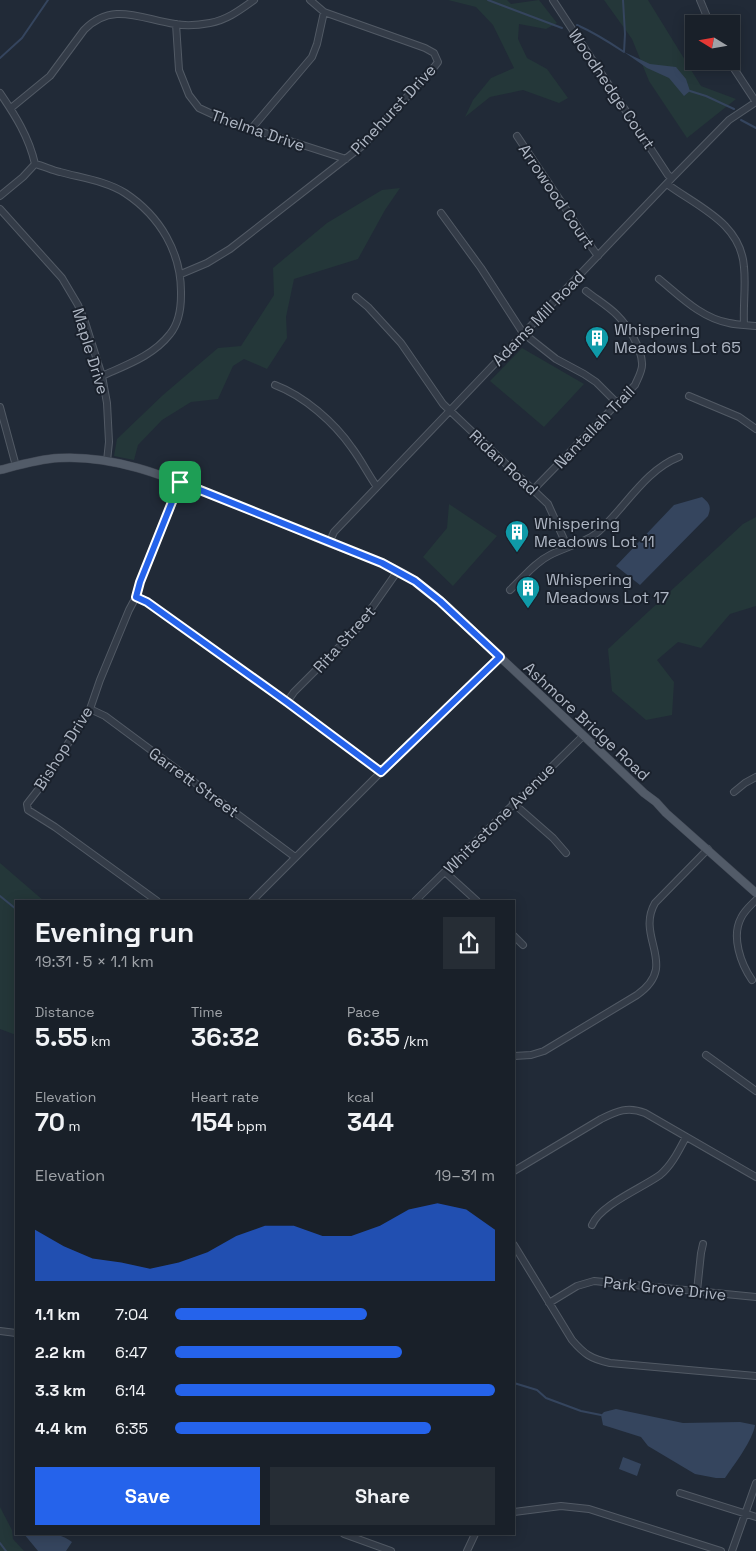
<!DOCTYPE html>
<meta charset="utf-8">
<style>
body{margin:0;font-family:"Space Grotesk",sans-serif;background:#262d35;color:#f1f3f6;height:100vh;display:flex;flex-direction:column;font-size:19px;white-space:nowrap}
*{box-sizing:border-box;margin:0}
p{font-size:16px;color:#9fa3a8}
.icon{flex:none;width:28px;height:28px;fill:none;stroke:currentColor;stroke-width:2;stroke-linecap:round;stroke-linejoin:round}
.map{position:relative;flex:1;overflow:hidden}
.sheet{position:absolute;left:15px;top:900px;width:500px;height:635px;display:flex;flex-direction:column;background:#192029;border-radius:0px;box-shadow:0 2px 12px #0003,0 0 0 1px #373e46}
.sheet>*{flex:none}
.needle{width:32px;rotate:281deg}
.controls{position:absolute;left:685px;top:15px;display:grid;gap:10px}
.controls a{display:grid;place-items:center;width:55px;height:55px;border-radius:0px;background:#192029;box-shadow:0 2px 12px #0003,0 0 0 1px #373e46;font-size:25px}
.pin{position:absolute;display:grid;place-items:center;width:42px;height:42px;color:#fff;margin:-21px;border-radius:10px;box-shadow:0 2px 8px #0006}
.round{display:grid;place-items:center;flex:none;width:52px;height:52px;border-radius:0px;background:#262d35}
.summary{display:flex;align-items:center;justify-content:space-between;height:85px;padding:0 20px}
h1{font-size:28px;font-weight:700;line-height:38px}
.figures{display:grid;grid-template-columns:repeat(3,1fr);gap:8px;height:85px;padding:5px 20px}
.figures div{display:grid;align-content:center}
.figures b{font-size:25px;font-weight:700}
.figures small{font-size:14px;font-weight:400}
.figures p{font-size:14px}
.chart{height:140px;padding:10px 20px}
.chart p{display:flex;justify-content:space-between}
.chart svg{width:100%;height:90px;margin-top:5px;fill:#2563eb;opacity:.7}
.button{display:flex;gap:10px;margin-top:auto;padding:10px 20px}
.button a{flex:1;height:58px;border-radius:0px;background:#2563eb;color:#fff;font-size:20px;font-weight:700;line-height:58px;text-align:center}
.button a+a{background:#262d35;color:#f1f3f6}
ul{padding:0 20px;list-style:none;font-size:16px}
li{display:grid;grid-template-columns:80px 60px 1fr;align-items:center;height:38px}
li i{height:12px;border-radius:6px;background:#2563eb}
.map>svg:first-child{display:block}
.green{fill:#243739}
.water{fill:#35455e}
.lines{fill:none;stroke-linecap:round;stroke-linejoin:round}
.stream{stroke:#35455e;stroke-width:2}
.minor-casing{stroke:#525a65;stroke-width:8}
.major-casing{stroke:#3e4551;stroke-width:9}
.minor{stroke:#343c48;stroke-width:6}
.major{stroke:#525b68;stroke-width:8}
.route-casing{stroke:#fff;stroke-width:10}
.route{stroke:#2563eb;stroke-width:6}
.labels{text-anchor:middle;stroke-width:4;stroke-linejoin:round;paint-order:stroke}
.street-label{font-size:16px;fill:#afb7c4;stroke:#1a212c}
.poi-label{font-size:16px;fill:#afb7c4;stroke:#1a212c;text-anchor:start}
</style>
<div class="map">
<svg width="756" height="1551" viewBox="0 0 756 1551">
<rect width="100%" height="100%" fill="#212a37"/>
<path class="green" d="M448 0H507L511 4 539 0 557 23 546 29 519 24 518 39 527 58 547 69 568 98 559 103 523 90 490 97 465 117 473 100 491 78 514 68 493 25 476 7Z
M604 0H648L701 86 736 99 687 138 649 81 632 39Z
M400 188 385 210 358 259 294 279 286 317 287 338 267 369 244 359 233 366 218 399 191 402 162 420 138 445 134 460 114 456 117 439 163 395 218 348 241 346 274 295 273 268 327 223 382 190Z
M522 348 584 384 544 427 490 381Z
M449 504 497 536 453 586 423 557 447 528Z
M756 517V606L730 614 701 648 678 642 657 660 674 682 672 715 646 720 612 691 608 649 743 524Z
M0 863 44 901H16V1035L0 1029Z
M0 1507 12 1530 13 1539 24 1551H0Z"/>
<path class="water" d="M624 52 650 64 676 67 686 79 690 91 684 96 669 78 647 68Z
M702 497C709 503 712 506 708 516L640 585 616 566 674 505Z
M616 1409 683 1423 740 1422 755 1425C753 1440 734 1465 725 1478H716L695 1474 648 1446 641 1437 603 1425 601 1415 604 1412Z
M623 1457 641 1464 637 1476 619 1469Z
M24 1534C40 1534 59 1531 72 1542L66 1551H38Z"/>
<g class="lines">
<path class="stream" d="M488 0 562 28
M623 0 625 34 624 52
M577 25C593 32 609 42 624 52
M0 58 22 38 48 0
M690 91 706 96 734 109
M741 120 756 128
M0 896 16 909
M514 1383 537 1390 546 1398 581 1411 601 1415
M0 1543 6 1551"/>
<g class="minor-casing">
<path id="minor" d="M553 0 668 175 672 178
M700 0 710 24
M176 24 179 70 189 95 199 108 225 120 346 159
M729 61 756 102
M0 93C15 115 29 137 35 164
M11 108 50 76 84 30C112 1 141 19 175 24 186 26 199 25 210 23 227 20 240 10 254 0
M252 128 312 57 317 44 324 12
M517 136 590 245 598 256
M35 164C44 166 51 170 60 172 82 178 106 181 125 193 160 216 182 253 181 295 181 310 179 323 170 334 153 356 126 365 102 376
M667 184C698 207 741 223 744 267 746 286 743 305 744 324
M0 196 23 177 35 164
M0 209 62 278 78 305 85 322 102 376 107 403 109 442 107 461
M441 213 481 268 523 333 556 359 584 374 596 382 617 403
M181 274 207 263 230 249 362 146 435 66 438 62 434 53 425 48 324 12 310 0
M659 279C680 296 701 318 729 323 737 325 747 325 756 326
M356 297 368 307 401 343 443 404 548 504 567 546
M275 385C304 396 334 422 352 448 361 460 368 474 377 487
M689 396 739 417 756 429
M0 407 16 466
M534 489 635 385C638 378 643 370 642 363 641 347 628 326 617 315 608 306 596 299 586 291
M329 543 334 532 672 178 729 120 756 102
M510 590C523 578 534 563 550 555 563 548 589 541 598 532 625 508 645 470 679 457
M136 597 147 602 287 702 381 772
M287 702 294 692 357 629 397 572
M90 709 105 716 295 857
M734 792 745 783 756 777
M513 803 553 838 566 853
M445 872 477 901
M157 901 55 827 28 810 27 804 41 786 90 709 100 680 129 610 136 597 140 582 181 482
M252 901 381 772 500 657
M415 901 583 736
M514 936 523 945
M752 980C741 964 731 937 741 918 744 911 751 905 756 900
M706 1055 756 1091
M514 1056 531 1055 544 1051 637 995C680 965 635 938 655 903L708 849
M514 1171 601 1119C617 1111 628 1106 645 1113L756 1177
M592 1225C600 1205 642 1188 660 1175 672 1165 679 1150 686 1137
M514 1245 572 1340C584 1354 591 1359 610 1363L756 1376
M697 1291 701 1253 703 1244
M549 1303 577 1286 594 1281 756 1297
M0 1331 16 1333
M680 1493 756 1517
M514 1512 561 1506 589 1509 721 1551
M344 1534 391 1551
M467 1551 475 1534
M732 1551 756 1483"/>
</g>
<g class="major-casing">
<path id="major" d="M0 470C19 465 39 459 59 458 113 455 163 475 212 495 245 508 278 521 310 535 345 551 386 560 417 582 448 604 474 633 501 658 549 703 597 748 644 793L656 802 666 813 756 893"/>
</g>
<use href="#minor" class="minor"/>
<use href="#major" class="major"/>
</g>
<g class="lines">
<g class="route-casing">
<path id="route" d="M180 482 382 563 415 581 440 601 500 657 381 772 287 702 147 602 136 597 140 582Z"/>
</g>
<use href="#route" class="route"/>
</g>
<defs>
<g id="building-pin" transform="scale(1.25)"><path d="M0 17L-7.5 6A9.5 9.5 0 1 1 7.5 6Z" fill="#0f9aa8" stroke="#1a212c"/><path d="M-4-6H4V6H1V3H-1V6H-4ZM-2.5-4.3h1.7v1.8h-1.7ZM.8-4.3h1.7v1.8H.8ZM-2.5-1h1.7V.8h-1.7ZM.8-1h1.7V.8H.8Z" fill="#fff"/></g>
</defs>
<g fill-rule="evenodd">
<use href="#building-pin" x="597" y="338"/>
<use href="#building-pin" x="517" y="532"/>
<use href="#building-pin" x="528" y="588"/>
</g>
<g class="labels">
<g class="street-label">
<text transform="translate(612 89) rotate(56)" y="6">Woodhedge Court</text>
<text transform="translate(393 109) rotate(-47)" y="6">Pinehurst Drive</text>
<text transform="translate(258 130) rotate(19)" y="6">Thelma Drive</text>
<text transform="translate(557 196) rotate(56)" y="6">Arrowood Court</text>
<text transform="translate(538 318) rotate(-46)" y="6">Adams Mill Road</text>
<text transform="translate(91 351) rotate(73)" y="6">Maple Drive</text>
<text transform="translate(594 427) rotate(-46)" y="6">Nantallah Trail</text>
<text transform="translate(504 462) rotate(43)" y="6">Ridan Road</text>
<text transform="translate(344 639) rotate(-48)" y="6">Rita Street</text>
<text transform="translate(587 721) rotate(43)" y="6">Ashmore Bridge Road</text>
<text transform="translate(63 748) rotate(-58)" y="6">Bishop Drive</text>
<text transform="translate(194 782) rotate(36)" y="6">Garrett Street</text>
<text transform="translate(499 818) rotate(-45)" y="6">Whitestone Avenue</text>
<text transform="translate(665 1288) rotate(6)" y="6">Park Grove Drive</text>
</g>
<g class="poi-label">
<text x="614" y="335">Whispering<tspan x="614" dy="18">Meadows Lot 65</tspan></text>
<text x="534" y="529">Whispering<tspan x="534" dy="18">Meadows Lot 11</tspan></text>
<text x="546" y="585">Whispering<tspan x="546" dy="18">Meadows Lot 17</tspan></text>
</g>
</g>
</svg>
<div class="controls">
<a><svg class="needle" viewBox="-14 -14 28 28"><path d="M0-13l5 13h-10z" fill="#e53935"/><path d="M0 13l5-13h-10z" fill="#9fa3a8"/></svg></a>
</div>
<div class="pin" style="left:180px;top:482px;background:#1e9e55"><svg class="icon" aria-label="arrive" viewBox="0 0 24 24"><path d="M6 21V4h12l-3 4 3 4H6"/></svg></div>
<section class="sheet">
<div class="summary"><div><h1>Evening run</h1><p>19:31 · 5 × 1.1 km</p></div><a class="round"><svg class="icon" aria-label="share" viewBox="0 0 24 24"><path d="M12 15V3M7 8l5-5 5 5M5 13v7h14v-7"/></svg></a></div>
<div class="figures">
<div><p>Distance</p><b>5.55<small> km</small></b></div>
<div><p>Time</p><b>36:32</b></div>
<div><p>Pace</p><b>6:35<small> /km</small></b></div>
</div>
<div class="figures">
<div><p>Elevation</p><b>70<small> m</small></b></div>
<div><p>Heart rate</p><b>154<small> bpm</small></b></div>
<div><p>kcal</p><b>344</b></div>
</div>
<div class="chart"><p><span>Elevation</span>19–31 m</p>
<svg viewBox="0 0 160 44" preserveAspectRatio="none"><path d="M0 44V19L10 27L20 33L30 35L40 38L50 35L60 30L70 22L80 17L90 17L100 22L110 22L120 17L130 9L140 6L150 9L160 19V44z"/></svg>
</div>
<ul>
<li><b>1.1 km</b>7:04<i style="width:60%"></i></li>
<li><b>2.2 km</b>6:47<i style="width:71%"></i></li>
<li><b>3.3 km</b>6:14<i style="width:100%"></i></li>
<li><b>4.4 km</b>6:35<i style="width:80%"></i></li>
</ul>
<div class="button"><a>Save</a><a>Share</a></div>
</section>
</div>
